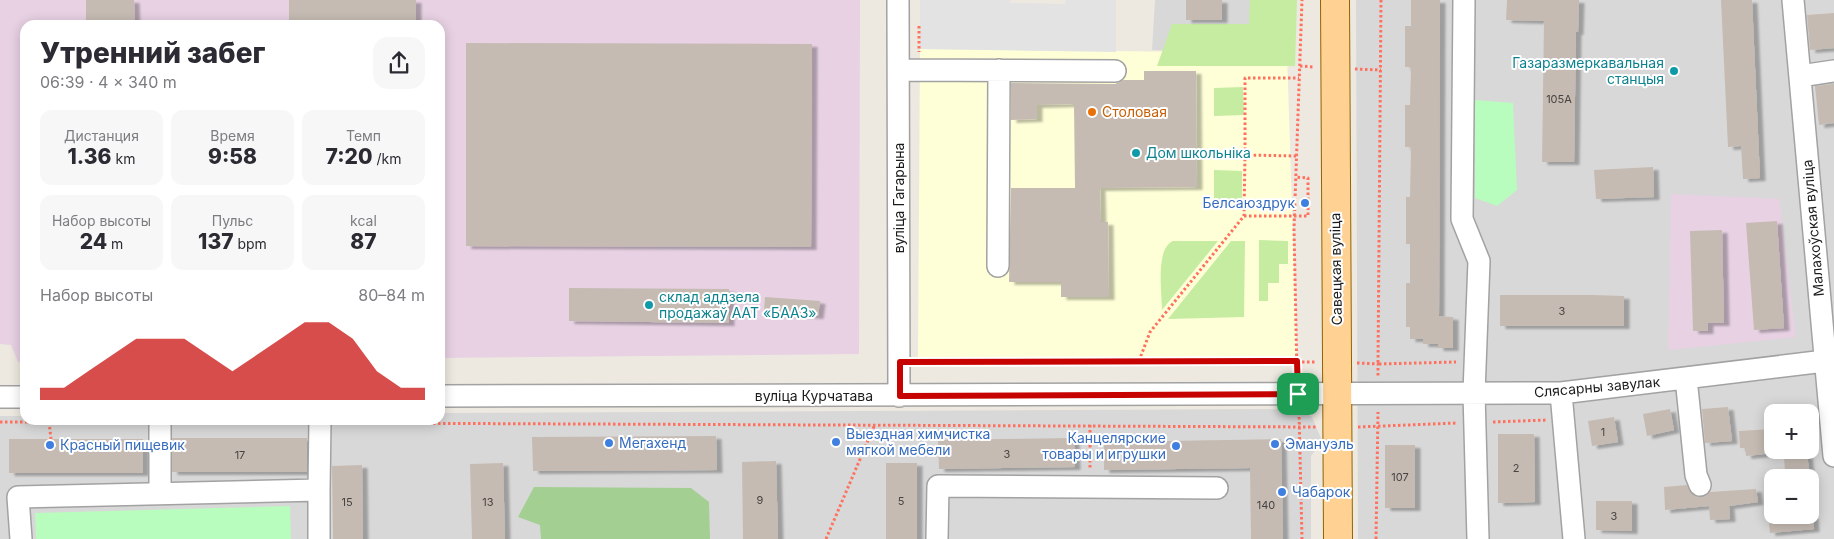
<!DOCTYPE html>
<html lang="ru">
<meta charset="utf-8">
<style>
body{margin:0;font-family:Inter,sans-serif;background:#f7f7f7;color:#2b2b33;height:100vh;display:flex;flex-direction:column;font-size:19px;white-space:nowrap}
*{box-sizing:border-box;margin:0}
p{font-size:16px;color:#7c7c81}
.icon{flex:none;width:28px;height:28px;fill:none;stroke:currentColor;stroke-width:2;stroke-linecap:round;stroke-linejoin:round}
.map{position:relative;flex:1;overflow:hidden}
.details{position:absolute;left:20px;top:20px;width:425px;height:405px;display:flex;flex-direction:column;background:#fff;border-radius:15px;box-shadow:0 2px 12px #0003}
.details>*{flex:none}
.controls{position:absolute;left:1764px;top:404px;display:grid;gap:10px}
.controls a{display:grid;place-items:center;width:55px;height:55px;border-radius:10px;background:#fff;box-shadow:0 2px 12px #0003;font-size:25px}
.pin{position:absolute;display:grid;place-items:center;width:42px;height:42px;color:#fff;margin:-21px;border-radius:10px;box-shadow:0 2px 8px #0006}
.round{display:grid;place-items:center;flex:none;width:52px;height:52px;border-radius:15px;background:#f7f7f7}
.summary{display:flex;align-items:center;justify-content:space-between;height:85px;padding:0 20px}
h1{font-size:28px;font-weight:800;line-height:38px}
.metrics{display:grid;grid-template-columns:repeat(3,1fr);gap:8px;height:85px;padding:5px 20px}
.metrics div{display:grid;align-content:center;border-radius:12px;background:#f7f7f7;text-align:center}
.metrics b{font-size:21px;font-weight:800}
.metrics small{font-size:14px;font-weight:400}
.metrics p{font-size:14px}
.chart{height:140px;padding:10px 20px}
.chart p{display:flex;justify-content:space-between}
.chart svg{width:100%;height:90px;margin-top:5px;fill:#c60300;opacity:.7}
.map>svg:first-child{display:block}
.residential{fill:#d9d8d8;fill-rule:evenodd}
.industrial{fill:#e7d1e3}
.education{fill:#feffd7}
.grass{fill:#c5eca1}
.forest{fill:#a3cf92}
.park{fill:#b8fcbe}
.parking{fill:#e3e3e3}
.building{fill:#c5bbb3;filter:url(#shadow)}
.lines{fill:none;stroke-linecap:round;stroke-linejoin:round}
.minor-casing{stroke:#a2a2a2;stroke-width:24}
.major-casing{stroke:#926300;stroke-width:30}
.path{stroke:#ff715f;stroke-width:3;stroke-dasharray:2.5 2.5;stroke-linecap:butt}
.minor{stroke:#fff;stroke-width:21}
.major{stroke:#ffd293;stroke-width:28}
.route-casing{stroke:#fff;stroke-width:10}
.route{stroke:#c60300;stroke-width:6}
.culture-dot{fill:#0f9aa8;stroke:#fff;stroke-width:2}
.food-dot{fill:#e8710a;stroke:#fff;stroke-width:2}
.shop-dot{fill:#3f7fe0;stroke:#fff;stroke-width:2}
.labels{text-anchor:middle;stroke-width:4;stroke-linejoin:round;paint-order:stroke}
.number-label{font-size:11px;fill:#464341}
.culture-label{font-size:14px;fill:#0d838f;stroke:#fff;text-anchor:start}
.food-label{font-size:14px;fill:#c56008;stroke:#fff;text-anchor:start}
.street-label{font-size:14px;fill:#1b1b1b;stroke:#fff}
.shop-label{font-size:14px;fill:#366cbe;stroke:#fff;text-anchor:start}
</style>
<div class="map">
<svg width="1834" height="539" viewBox="0 0 1834 539">
<defs>
<filter id="shadow"><feDropShadow dx="5.5" dy="3" stdDeviation="1" flood-color="#0004"/></filter>
</defs>
<rect width="100%" height="100%" fill="#ede9e0"/>
<path class="residential" d="M1155 0H1291L1287 53 1152 50Z
M1356 0H1834V539H1358ZM1772 412H1810V450H1772ZM1772 478H1810V515H1772Z
M1298 409 1312 417 1322 441 1311 456V539H0V416H25V420H440V413Z"/>
<path class="industrial" d="M0 0H860L859 354 440 358V25H25V362H18L11 345 0 344Z
M1671 194 1779 199 1796 337 1668 350Z"/>
<path class="education" d="M920 49 1287 53 1297 361 918 362Z"/>
<path class="grass" d="M1250 0H1297L1295 66H1157L1172 24H1249Z
M1243 87 1244 115 1214 116V88Z
M1214 170 1242 171V201L1214 200Z
M1259 240 1288 241V264H1279V283H1268V301H1259Z
M1173 241H1218L1162 310C1162 292 1155 249 1173 241Z
M1231 241H1245L1244 317 1168 319Z"/>
<path class="forest" d="M534 487 691 488 709 502 710 539H541L540 525 518 517Z"/>
<path class="park" d="M1475 100 1513 103 1517 190 1497 206 1475 198Z
M290 506 291 539H36L35 513Z"/>
<path class="parking" d="M920 0H1010V3L1065 4 1066 0H1116V52L920 49Z"/>
<path class="building" d="M86 0H134L135 25H86Z
M289 0H416V25H289Z
M1186 0H1222V20H1186Z
M1411 0H1440L1439 316 1453 317V348H1438V344H1423V339H1410V327H1406V283H1410V244H1406V197H1410L1411 147H1405V105H1410L1411 67H1405V26H1411Z
M1507 0H1579L1578 32H1576L1574 162H1542L1544 21 1506 20Z
M1721 0H1752L1760 178 1743 179 1741 146 1728 147Z
M1834 13V48L1810 50 1807 15Z
M466 43 812 44 811 247 466 246Z
M1144 71H1196L1197 187 1100 188 1101 222H1108L1109 297H1061V282H1009L1011 188H1075L1074 104 1037 105V119L1011 120V83L1115 84 1123 80H1144Z
M1834 84V123L1819 125 1815 86Z
M1653 167 1654 197 1596 199 1594 170Z
M1777 221 1784 328 1754 330 1746 223Z
M1722 230 1724 323H1708V331H1693L1690 231Z
M569 288 729 289V323L569 321Z
M1500 295H1593L1624 296V326H1500Z
M765 297 820 301 818 316 764 311Z
M1728 407 1732 441 1705 443 1702 409Z
M1670 409 1674 430 1647 436 1643 414Z
M1614 417 1618 442 1592 446 1588 421Z
M1772 429 1774 453 1746 456 1745 448H1740L1739 431Z
M1498 434H1534L1535 502 1498 503Z
M716 436 717 470 533 471 532 437Z
M172 438H307V472H172Z
M1074 438 1075 467 939 469 938 440Z
M9 439H143V473H9Z
M1281 439 1283 539H1251L1250 468 1104 470V442Z
M1385 445H1415V508H1385Z
M1807 453 1809 470 1785 472 1784 456Z
M776 461 778 539H743L742 462Z
M503 463 505 539H472L470 464Z
M886 463H917V539H886Z
M362 465 363 539H333L332 466Z
M1687 485 1692 494 1699 497 1705 496 1710 492 1756 489 1758 502 1729 506 1730 519 1710 520 1709 506 1665 510 1664 487Z
M1596 501H1632V531L1596 530Z
M1768 515H1813L1814 529 1770 533Z"/>
<g class="lines">
<g class="minor-casing">
<path id="minor" d="M898 0 899 396
M1464 0 1462 219 1479 261 1474 393 1478 539
M1793 0 1834 456
M899 70 1115 71
M1800 76 1834 71
M998 266 999 70
M1686 378 1696 475 1700 485
M1561 393 1574 539
M440 396 1561 393 1825 361
M0 397H25
M160 493V420
M21 539 18 497 319 490 320 420
M319 539V490
M937 539 938 486 1217 488"/>
</g>
<g class="major-casing">
<path id="major" d="M1335 0 1338 539"/>
</g>
<path class="path" d="M1381 0 1378 364 1456 362
M919 26V52
M1300 66 1314 67
M1355 69 1381 70
M1245 155V78H1299
M1244 216H1308V178L1295 177
M1139 361 1150 332 1244 216 1245 155 1296 156
M917 362H1315
M1357 363 1378 364V376
M1297 376 1294 229 1302 0
M1299 412 1302 539
M0 422H142
M49 422 51 439
M1493 422 1547 420
M178 423H302
M338 423 1317 427
M1090 425V470
M1358 427 1457 423
M826 539 875 424
M1376 539 1378 412"/>
<use href="#minor" class="minor"/>
<use href="#major" class="major"/>
</g>
<g class="lines">
<g class="route-casing">
<path id="route" d="M1297 361 1298 394 900 396V362Z"/>
</g>
<use href="#route" class="route"/>
</g>
<g class="culture-dot">
<circle cx="1674" cy="71" r="5"/>
<circle cx="1136" cy="153" r="5"/>
<circle cx="649" cy="305" r="5"/>
</g>
<circle class="food-dot" cx="1092" cy="112" r="5"/>
<g class="shop-dot">
<circle cx="1305" cy="203" r="5"/>
<circle cx="836" cy="442" r="5"/>
<circle cx="609" cy="443" r="5"/>
<circle cx="1275" cy="444" r="5"/>
<circle cx="50" cy="445" r="5"/>
<circle cx="1176" cy="446" r="5"/>
<circle cx="1282" cy="492" r="5"/>
</g>
<g class="labels">
<g class="number-label">
<text x="1559" y="103">105А</text>
<text x="1562" y="315">3</text>
<text x="1603" y="436">1</text>
<text x="1007" y="458">3</text>
<text x="240" y="459">17</text>
<text x="1516" y="472">2</text>
<text x="1400" y="481">107</text>
<text x="760" y="504">9</text>
<text x="901" y="505">5</text>
<text x="347" y="506">15</text>
<text x="488" y="506">13</text>
<text x="1266" y="509">140</text>
<text x="1614" y="520">3</text>
</g>
<g class="culture-label">
<text x="1664" y="68" text-anchor="end">Газаразмеркавальная<tspan x="1664" dy="16">станцыя</tspan></text>
<text x="1146" y="158">Дом школьніка</text>
<text x="659" y="302">склад аддзела<tspan x="659" dy="16">продажаў ААТ «БААЗ»</tspan></text>
</g>
<g class="food-label">
<text x="1102" y="117">Столовая</text>
</g>
<g class="street-label">
<text transform="translate(899 198) rotate(-90)" y="5">вуліца Гагарына</text>
<text transform="translate(1813 228) rotate(-95)" y="5">Малахоўская вуліца</text>
<text transform="translate(1336 269) rotate(-91)" y="5">Савецкая вуліца</text>
<text transform="translate(1597 387) rotate(-5)" y="5">Слясарны завулак</text>
<text x="814" y="401">вуліца Курчатава</text>
</g>
<g class="shop-label">
<text x="1295" y="208" text-anchor="end">Белсаюздрук</text>
<text x="846" y="439">Выездная химчистка<tspan x="846" dy="16">мягкой мебели</tspan></text>
<text x="1166" y="443" text-anchor="end">Канцелярские<tspan x="1166" dy="16">товары и игрушки</tspan></text>
<text x="619" y="448">Мегахенд</text>
<text x="1285" y="449">Эмануэль</text>
<text x="60" y="450">Красный пищевик</text>
<text x="1292" y="497">Чабарок</text>
</g>
</g>
</svg>
<div class="controls">
<a>+</a>
<a>−</a>
</div>
<div class="pin" style="left:1298px;top:394px;background:#1e9e55"><svg class="icon" aria-label="arrive" viewBox="0 0 24 24"><path d="M6 21V4h12l-3 4 3 4H6"/></svg></div>
<section class="details">
<div class="summary"><div><h1>Утренний забег</h1><p>06:39 · 4 × 340 m</p></div><a class="round"><svg class="icon" aria-label="share" viewBox="0 0 24 24"><path d="M12 15V3M7 8l5-5 5 5M5 13v7h14v-7"/></svg></a></div>
<div class="metrics">
<div><p>Дистанция</p><b>1.36<small> km</small></b></div>
<div><p>Время</p><b>9:58</b></div>
<div><p>Темп</p><b>7:20<small> /km</small></b></div>
</div>
<div class="metrics">
<div><p>Набор высоты</p><b>24<small> m</small></b></div>
<div><p>Пульс</p><b>137<small> bpm</small></b></div>
<div><p>kcal</p><b>87</b></div>
</div>
<div class="chart"><p><span>Набор высоты</span>80–84 m</p>
<svg viewBox="0 0 160 44" preserveAspectRatio="none"><path d="M0 44V38L10 38L20 30L30 22L40 14L50 14L60 14L70 22L80 30L90 22L100 14L110 6L120 6L130 14L140 30L150 38L160 38V44z"/></svg>
</div>
</section>
</div>
